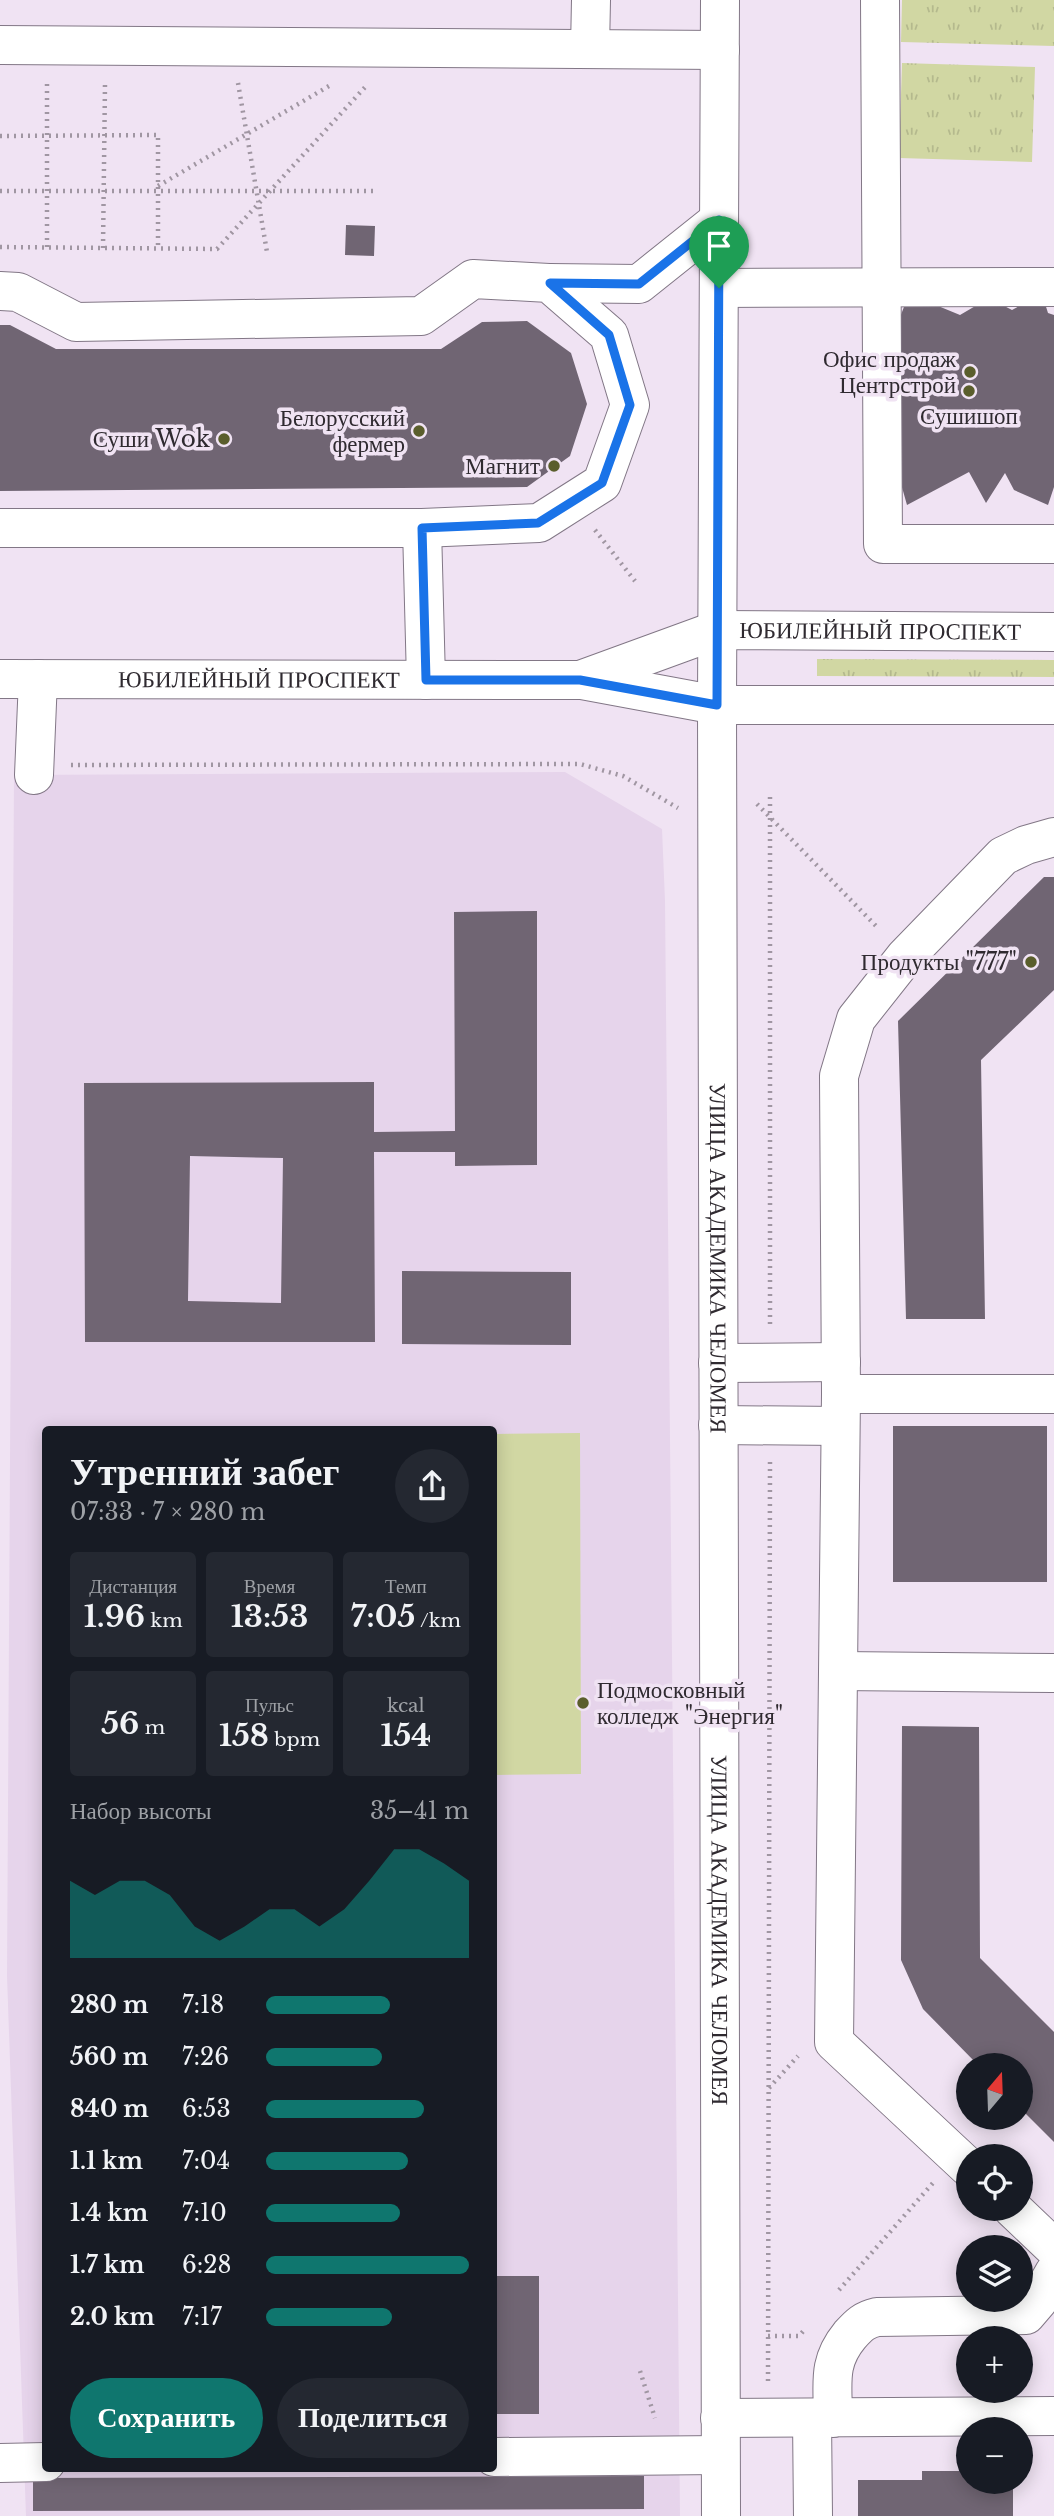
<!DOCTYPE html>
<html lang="ru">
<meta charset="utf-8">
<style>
body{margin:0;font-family:"Libre Baskerville",serif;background:#242831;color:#f1f3f6;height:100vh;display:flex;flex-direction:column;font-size:26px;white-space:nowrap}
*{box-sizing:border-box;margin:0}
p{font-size:23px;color:#9ea1a6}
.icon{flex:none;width:38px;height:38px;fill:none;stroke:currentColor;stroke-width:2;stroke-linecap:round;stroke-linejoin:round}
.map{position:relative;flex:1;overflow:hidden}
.sheet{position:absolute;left:42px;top:1426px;width:455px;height:1046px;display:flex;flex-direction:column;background:#171b24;border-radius:7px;box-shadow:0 4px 18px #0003}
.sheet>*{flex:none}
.needle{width:46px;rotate:19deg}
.buttons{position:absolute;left:956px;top:2053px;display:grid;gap:14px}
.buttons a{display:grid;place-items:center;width:77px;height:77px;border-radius:50%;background:#171b24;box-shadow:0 4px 18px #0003;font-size:35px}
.pin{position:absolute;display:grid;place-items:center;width:60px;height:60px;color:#fff;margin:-72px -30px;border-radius:50% 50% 50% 0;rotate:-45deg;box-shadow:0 0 7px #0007}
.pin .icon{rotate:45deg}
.round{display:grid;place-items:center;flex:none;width:74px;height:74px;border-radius:37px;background:#242831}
.overview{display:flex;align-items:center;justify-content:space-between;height:119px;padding:0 28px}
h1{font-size:38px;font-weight:800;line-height:52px}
.metrics{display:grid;grid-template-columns:repeat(3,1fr);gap:10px;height:119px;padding:7px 28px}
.metrics div{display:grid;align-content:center;border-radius:7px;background:#242831;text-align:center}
.metrics b{font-size:30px;font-weight:800}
.metrics small{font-size:19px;font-weight:400}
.metrics p{font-size:19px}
.chart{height:196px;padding:14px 28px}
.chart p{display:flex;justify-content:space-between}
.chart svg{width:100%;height:126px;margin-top:7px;fill:#0f766e;opacity:.7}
.action{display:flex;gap:14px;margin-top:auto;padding:14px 28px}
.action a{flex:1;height:80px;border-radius:42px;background:#0f766e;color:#fff;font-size:28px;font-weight:800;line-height:80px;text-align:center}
.action a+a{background:#242831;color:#f1f3f6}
ul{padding:0 28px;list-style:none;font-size:23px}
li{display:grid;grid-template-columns:112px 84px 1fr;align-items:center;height:52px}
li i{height:18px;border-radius:9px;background:#0f766e}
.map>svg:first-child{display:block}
.built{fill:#e6d4eb;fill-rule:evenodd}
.grass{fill:url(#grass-tufts)}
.pitch{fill:#d1d7a3}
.building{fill:#706573;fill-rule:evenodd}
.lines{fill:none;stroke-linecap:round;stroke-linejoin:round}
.minor-casing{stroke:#827786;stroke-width:40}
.path{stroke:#a096a2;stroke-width:4.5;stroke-dasharray:2 5;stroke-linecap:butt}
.minor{stroke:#fff;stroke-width:38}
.route-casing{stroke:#fff;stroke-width:14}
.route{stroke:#1a73e8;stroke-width:9}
.poi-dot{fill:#5a5e2c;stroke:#f0e3f3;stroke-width:2.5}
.labels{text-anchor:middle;stroke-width:7;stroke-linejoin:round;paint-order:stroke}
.poi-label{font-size:23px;fill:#2f2a30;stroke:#f0e3f3;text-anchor:end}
.street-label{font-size:23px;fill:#2f2a30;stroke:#f0e3f3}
</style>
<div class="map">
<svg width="1054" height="2516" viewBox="0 0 1054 2516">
<defs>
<pattern id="grass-tufts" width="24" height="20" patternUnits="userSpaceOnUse" patternTransform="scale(1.75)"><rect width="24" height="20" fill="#d1d7a3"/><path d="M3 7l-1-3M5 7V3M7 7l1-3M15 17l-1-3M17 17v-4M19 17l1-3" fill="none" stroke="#b4b98d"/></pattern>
</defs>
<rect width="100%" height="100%" fill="#f0e3f3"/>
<path class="built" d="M565 772 662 829 665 901 680 2516H26L7 1976 14 775ZM46 1430H494V2469H46Z"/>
<path class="grass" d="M902 0H1054V46L901 42Z
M902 63 1035 67 1032 162 899 158Z
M817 659 1054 660V677L817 676Z"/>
<path class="pitch" d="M580 1433 581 1774 494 1775V1434Z"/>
<path class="building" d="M346 225 375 226 374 256 345 255Z
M909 294 960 315 989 298 1012 310 1042 294 1048 313 1054 315V487L1048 505 1014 490 1005 473 986 503 969 472 907 505 892 452 890 343Z
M527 321 571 353 587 404 570 456 527 487 0 491V325H10L56 349H441L482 322Z
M1044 877H1054V990L981 1060 985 1319H906L898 1021Z
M537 911V1165L455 1166V1152H374L375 1342H85L84 1083 374 1082V1132L455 1131 454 912ZM190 1156 283 1158 281 1303 188 1301Z
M402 1271 571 1272V1345L402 1344Z
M893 1426H1047V1582H893Z
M902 1726 979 1727 980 1958 1054 2032V2142L1020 2108V2065H978L923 2009 901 1960Z
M494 2110H496V2276H539V2414H494Z
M922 2471H968V2482H1013V2516H858V2480H922Z
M644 2476V2509L33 2511V2478Z"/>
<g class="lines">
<g class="minor-casing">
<g id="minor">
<path id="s1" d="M720 0 717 705 721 2516"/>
<path d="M880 0 883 544H1054"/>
<path d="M0 45 720 50"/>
<path d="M590 49 591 0"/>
<path d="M549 283 639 284 719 220"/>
<path d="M719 288 1054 287"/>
<path d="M0 291 18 292 76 322 421 316 473 279 549 283 609 335 630 405 602 483 539 523 422 528H0"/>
<path d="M422 528 426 680"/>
<path id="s2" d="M0 679 580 680 717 630 1054 632"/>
<path d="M582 680 717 705H1054"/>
<path d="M34 775 38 679"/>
<path d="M718 1363 841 1362"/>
<path d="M841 1394H1054"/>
<path d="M718 1425 840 1426"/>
<path d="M839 1671 1054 1673"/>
<path d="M968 2167 834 2042 841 1394 839 1076 856 1019 905 957 1003 856 1026 845 1054 837"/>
<path d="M1012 2208 1054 2248"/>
<path d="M720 2418 1054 2416"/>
<path d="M812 2418 813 2516"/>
<path d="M833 2418C833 2383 827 2363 850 2335 859 2325 864 2320 877 2317L1026 2315 1038 2301 1054 2273"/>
<path d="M494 2457 720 2455"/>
<path d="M0 2463 46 2462"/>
</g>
</g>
<path class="path" d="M238 83 267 252
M0 136 158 135V248
M158 186 329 86
M0 191H378
M0 247 217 249 367 85
M47 247V81
M103 248 105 84
M595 530 635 581
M71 765 580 764 623 776 678 808
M757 804 879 929
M770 1324V793
M769 2088 798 2056
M839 2290 933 2183
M768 2336H799L806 2328
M640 2371 655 2418
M768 2381 770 1462"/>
<use href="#minor" class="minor"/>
</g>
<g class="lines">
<g class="route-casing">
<path id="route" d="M719 220 717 705 580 680H426L422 528 538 523 602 483 630 405 609 335 550 283 639 284Z"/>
</g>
<use href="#route" class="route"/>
</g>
<g class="poi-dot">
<circle cx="970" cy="372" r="7"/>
<circle cx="969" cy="391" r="7"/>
<circle cx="419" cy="431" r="7"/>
<circle cx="224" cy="439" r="7"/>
<circle cx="554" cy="466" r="7"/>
<circle cx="1031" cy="962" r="7"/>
<circle cx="583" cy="1703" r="7"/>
</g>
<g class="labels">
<g class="poi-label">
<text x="956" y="367">Офис продаж<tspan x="956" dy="26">Центрстрой</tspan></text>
<text x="969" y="424" text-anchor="middle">Сушишоп</text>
<text x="405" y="426">Белорусский<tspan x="405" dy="26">фермер</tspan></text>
<text x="210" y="447">Суши Wok</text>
<text x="540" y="474">Магнит</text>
<text x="1017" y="970">Продукты "777"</text>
<text x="597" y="1698" text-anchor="start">Подмосковный<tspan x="597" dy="26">колледж "Энергия"</tspan></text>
</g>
<g class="street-label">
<text dy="8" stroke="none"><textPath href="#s2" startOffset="889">ЮБИЛЕЙНЫЙ ПРОСПЕКТ</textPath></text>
<text dy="8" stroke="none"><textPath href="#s2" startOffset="259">ЮБИЛЕЙНЫЙ ПРОСПЕКТ</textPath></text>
<text dy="8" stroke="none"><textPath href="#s1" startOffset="1258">УЛИЦА АКАДЕМИКА ЧЕЛОМЕЯ</textPath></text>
<text dy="8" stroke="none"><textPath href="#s1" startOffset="1930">УЛИЦА АКАДЕМИКА ЧЕЛОМЕЯ</textPath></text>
</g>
</g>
</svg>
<div class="buttons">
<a><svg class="needle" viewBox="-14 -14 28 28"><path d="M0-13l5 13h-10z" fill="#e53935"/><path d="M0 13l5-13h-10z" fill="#9ea1a6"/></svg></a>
<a><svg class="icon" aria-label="locate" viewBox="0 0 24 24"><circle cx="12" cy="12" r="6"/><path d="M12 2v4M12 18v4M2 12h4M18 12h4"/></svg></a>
<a><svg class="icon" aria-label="layers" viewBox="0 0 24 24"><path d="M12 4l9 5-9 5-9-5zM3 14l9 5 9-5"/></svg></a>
<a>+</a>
<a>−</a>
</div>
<div class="pin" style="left:719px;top:288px;background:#1e9e55"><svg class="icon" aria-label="arrive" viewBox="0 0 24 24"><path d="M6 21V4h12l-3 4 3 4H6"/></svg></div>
<section class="sheet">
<div class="overview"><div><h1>Утренний забег</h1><p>07:33 · 7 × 280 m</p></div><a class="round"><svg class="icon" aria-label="share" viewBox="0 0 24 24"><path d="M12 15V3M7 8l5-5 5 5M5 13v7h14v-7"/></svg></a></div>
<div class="metrics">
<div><p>Дистанция</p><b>1.96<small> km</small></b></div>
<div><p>Время</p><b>13:53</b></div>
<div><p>Темп</p><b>7:05<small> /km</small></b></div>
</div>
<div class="metrics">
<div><b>56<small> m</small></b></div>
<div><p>Пульс</p><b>158<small> bpm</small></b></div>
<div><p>kcal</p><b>154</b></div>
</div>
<div class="chart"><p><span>Набор высоты</span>35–41 m</p>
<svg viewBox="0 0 160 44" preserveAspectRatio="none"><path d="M0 44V17L10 22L20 17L30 17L40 22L50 33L60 38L70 33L80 27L90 27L100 33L110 27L120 17L130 6L140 6L150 11L160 17V44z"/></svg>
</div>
<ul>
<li><b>280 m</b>7:18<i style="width:61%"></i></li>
<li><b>560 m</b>7:26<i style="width:57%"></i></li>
<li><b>840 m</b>6:53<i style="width:78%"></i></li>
<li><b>1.1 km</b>7:04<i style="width:70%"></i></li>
<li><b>1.4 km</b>7:10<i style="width:66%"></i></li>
<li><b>1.7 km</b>6:28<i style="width:100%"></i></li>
<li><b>2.0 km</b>7:17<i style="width:62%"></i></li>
</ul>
<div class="action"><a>Сохранить</a><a>Поделиться</a></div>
</section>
</div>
